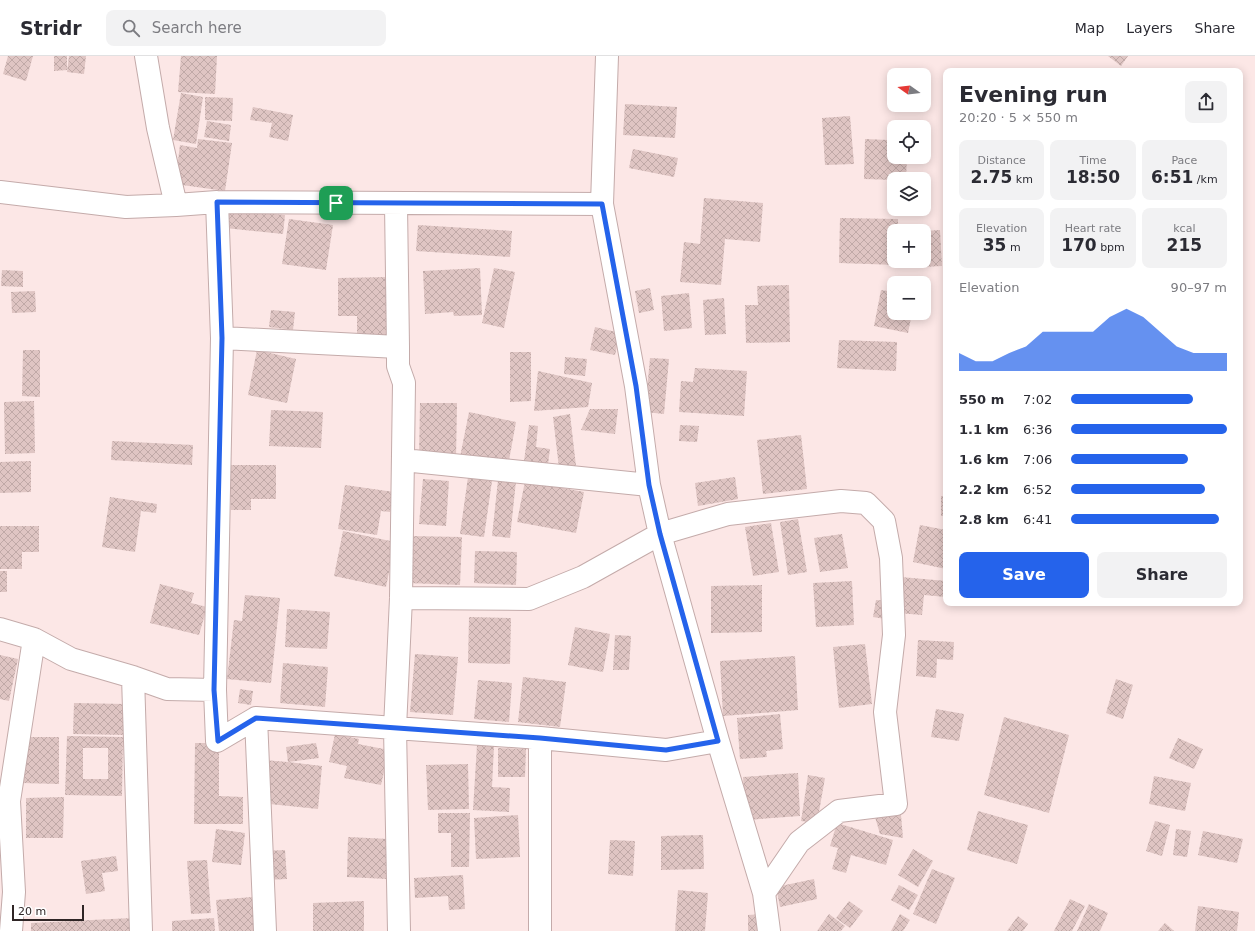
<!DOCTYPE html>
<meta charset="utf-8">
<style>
body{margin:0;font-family:"DejaVu Sans",sans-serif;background:#f2f2f3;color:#2b2b33;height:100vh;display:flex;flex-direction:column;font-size:15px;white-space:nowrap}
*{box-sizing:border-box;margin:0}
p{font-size:13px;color:#7c7c81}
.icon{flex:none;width:22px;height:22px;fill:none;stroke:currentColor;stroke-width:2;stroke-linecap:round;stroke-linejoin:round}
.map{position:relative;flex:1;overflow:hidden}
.details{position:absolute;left:943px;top:12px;width:300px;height:538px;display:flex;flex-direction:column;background:#fff;border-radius:8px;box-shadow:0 2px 10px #0003}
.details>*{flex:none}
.needle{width:26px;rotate:284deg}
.controls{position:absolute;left:887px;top:12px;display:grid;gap:8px}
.controls a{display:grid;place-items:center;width:44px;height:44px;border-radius:8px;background:#fff;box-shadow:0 2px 10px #0003;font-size:20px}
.scale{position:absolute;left:12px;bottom:10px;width:72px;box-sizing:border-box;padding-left:4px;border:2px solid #2f2525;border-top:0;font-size:11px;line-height:14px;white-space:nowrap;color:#2f2525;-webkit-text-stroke:3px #fff;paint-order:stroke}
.pin{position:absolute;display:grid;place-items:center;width:34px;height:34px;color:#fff;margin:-17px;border-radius:8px;box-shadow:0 2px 6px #0006}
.round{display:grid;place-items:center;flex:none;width:42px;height:42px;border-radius:8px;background:#f2f2f3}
.headline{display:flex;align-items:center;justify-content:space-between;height:68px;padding:0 16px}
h1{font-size:22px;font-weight:700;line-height:30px}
.figures{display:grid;grid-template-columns:repeat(3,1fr);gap:6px;height:68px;padding:4px 16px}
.figures div{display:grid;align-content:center;border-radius:8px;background:#f2f2f3;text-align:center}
.figures b{font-size:17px;font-weight:700}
.figures small{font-size:11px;font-weight:400}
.figures p{font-size:11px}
.chart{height:112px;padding:8px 16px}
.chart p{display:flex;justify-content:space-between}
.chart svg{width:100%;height:72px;margin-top:4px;fill:#2563eb;opacity:.7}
.action{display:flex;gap:8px;margin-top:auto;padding:8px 16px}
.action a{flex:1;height:46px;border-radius:8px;background:#2563eb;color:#fff;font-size:16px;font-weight:700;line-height:46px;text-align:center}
.action a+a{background:#f2f2f3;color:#2b2b33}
ul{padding:0 16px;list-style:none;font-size:13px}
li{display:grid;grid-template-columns:64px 48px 1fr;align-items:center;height:30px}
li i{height:10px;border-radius:5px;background:#2563eb}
header{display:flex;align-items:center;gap:24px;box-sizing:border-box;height:56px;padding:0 20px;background:#fff;border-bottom:1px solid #e1e1e2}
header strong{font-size:19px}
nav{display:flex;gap:22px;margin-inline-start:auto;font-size:14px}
.search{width:280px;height:36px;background:#f2f2f3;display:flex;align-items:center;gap:10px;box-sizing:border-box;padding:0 14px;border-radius:8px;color:#7c7c81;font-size:15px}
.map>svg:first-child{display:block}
.building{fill:url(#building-cross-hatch);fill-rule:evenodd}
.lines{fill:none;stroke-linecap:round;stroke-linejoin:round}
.street-casing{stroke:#c4abaa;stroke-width:24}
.street{stroke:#fff;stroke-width:22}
.route-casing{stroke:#fff;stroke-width:8}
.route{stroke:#2563eb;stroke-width:5}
</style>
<header>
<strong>Stridr</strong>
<div class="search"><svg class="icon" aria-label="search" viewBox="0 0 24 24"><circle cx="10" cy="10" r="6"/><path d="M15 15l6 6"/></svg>Search here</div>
<nav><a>Map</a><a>Layers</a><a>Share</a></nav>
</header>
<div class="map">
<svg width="1255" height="875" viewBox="0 0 1255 875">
<defs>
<pattern id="building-cross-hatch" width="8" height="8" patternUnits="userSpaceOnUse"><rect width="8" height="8" fill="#dfc5c3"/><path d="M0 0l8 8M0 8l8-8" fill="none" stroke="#c0a9a7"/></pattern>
</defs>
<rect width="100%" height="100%" fill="#fce7e6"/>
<path class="building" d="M8 0H33L26 25 3 18Z
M54 0H67V14L54 15Z
M69 0H86L84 18 67 16Z
M181 0H217L215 38 178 36Z
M1108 0H1128L1121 10Z
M181 37 203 41 196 88 173 84Z
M205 41 233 42 232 65 205 64Z
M625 48 677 51 675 82 623 79Z
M253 51 293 59 288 85 269 81 272 67 250 64Z
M850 60 854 108 825 109 822 62Z
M207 65 231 69 229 85 204 81Z
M198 83 232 87 225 135 175 128 180 89 197 92Z
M865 83 888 84V90L894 91V101H907L906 123H894V124L864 123Z
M633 93 678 102 674 121 629 112Z
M704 142 763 147 760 186 725 183 721 229 680 226 684 186 700 188Z
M226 154 285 159 283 178 225 172Z
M840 162 898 163V175H894V205H897V209L839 207Z
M289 163 333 169 326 214 282 208Z
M418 169 512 175 510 201 416 195Z
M940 174 942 210 922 211 921 205H924V175Z
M480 212 482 259 454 260 453 256 425 258 423 215Z
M494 212 515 216 504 272 482 267Z
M2 214 23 215V231L1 230Z
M388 221 389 279H357V260H338V222Z
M789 229 790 286 746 287 745 249H758L757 230Z
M650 232 654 254 639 257 635 235Z
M881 234 894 236V257H912L908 277 874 270Z
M35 235 36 256 12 257 11 236Z
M689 237 692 272 664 275 661 240Z
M724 242 726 278 705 279 703 244Z
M271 254 295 256 293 274 269 271Z
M595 271 620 277 615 299 590 294Z
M839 284 897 286 896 315 837 312Z
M23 294H40V341L22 340Z
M257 294 296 303 287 347 248 339Z
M510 296H531V345L510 346Z
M565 301 587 303 585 320 564 318Z
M650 302 669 303 664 358 645 356Z
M695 312 747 315 744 360 679 356 681 325 693 326Z
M538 315 592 327 588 351 534 355Z
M34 345 35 397 5 398 4 346Z
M420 347H457L456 403 419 402Z
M590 353H618L615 378 581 374Z
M271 354 323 356 321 392 269 390Z
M469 356 516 366 508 410 460 401Z
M570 358 576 410 559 412 553 361Z
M529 369 538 370 536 391 550 393 548 408 524 405Z
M680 369 699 370 697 386 679 385Z
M801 379 807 433 763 438 757 384Z
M112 385 193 389 192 409 111 404Z
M31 405V436L0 437V406Z
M231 409H276V443H251V454H231Z
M468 421 492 425 484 481 460 478Z
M735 421 738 443 698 450 695 427Z
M423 423 449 425 446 470 419 468Z
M498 424 516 425 510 482 492 480Z
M525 425 584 436 576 477 517 466Z
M345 429 394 436 390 456 381 455 377 479 338 473Z
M941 440H946V460H941Z
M110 441 157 448 156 457 141 455 135 496 102 491Z
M798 463 807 516 788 519 780 466Z
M771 467 779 516 753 520 745 471Z
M920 469 946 474V513L913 506Z
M0 470H39V496H22V513H0Z
M343 475 395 486 386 531 334 520Z
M842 478 848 512 820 516 814 482Z
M409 480 462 481 460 529 407 527Z
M475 495 517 496 516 529 474 527Z
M0 515H7V536H0Z
M901 521 946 525V541L924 539 922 559 898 557Z
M852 525 854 569 816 571 813 527Z
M160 528 194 537 191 547 207 551 199 579 150 567Z
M762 529V576L711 577V530Z
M245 539 280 542 271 627 227 623 234 564 242 565Z
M876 544 888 545 885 563 873 561Z
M287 553 330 556 327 593 285 591Z
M469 561 511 562 510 608 468 607Z
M575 571 610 578 603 616 568 609Z
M615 579 631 580 629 614H613Z
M918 584 954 586 953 604 937 603 936 622 916 620Z
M865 588 872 648 839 652 833 591Z
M415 598 458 601 453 659 410 656Z
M0 599 18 603 9 645 0 643Z
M795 600 798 654 723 660 720 605Z
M283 607 328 611 325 651 280 647Z
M523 621 566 626 560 671 518 666Z
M1116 623 1133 629 1123 663 1106 657Z
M478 624 512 627 509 666 474 663Z
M240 633 253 635 251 649 238 647Z
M74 647 125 648 124 679 73 678Z
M936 653 964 658 959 685 931 681Z
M780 658 783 693 766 695 767 701 740 703 737 662Z
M1004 661 1069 679 1049 757 984 739Z
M335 678 359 683 358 688 389 694 381 729 344 722 347 710 329 706Z
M67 680 123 681 122 740 65 739ZM83 692H108V723H83Z
M22 681H59V728L22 727Z
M1178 682 1203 693 1194 713 1169 702Z
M195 687H219V740L243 741V768H194Z
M316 687 319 702 288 706 322 710 318 753 260 747 264 704 288 706 286 691Z
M477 689 494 690 492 731 510 732 509 756 473 754Z
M498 692 526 693 525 721H498Z
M468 708 469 753 428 754 426 709Z
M798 717 800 760 746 764 743 721Z
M808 719 825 722 817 767 801 765Z
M1154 720 1191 727 1185 755 1149 748Z
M64 741 63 782H26V742Z
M978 755 1028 769 1017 808 967 794Z
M438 757H470L469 811H451V777H438Z
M518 759 520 801 476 803 474 762Z
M901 759 903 782 880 778 875 761Z
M1155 765 1170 769 1162 800 1146 795Z
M837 767 893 784 886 809 851 799 846 817 832 813 838 792 830 790Z
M216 773 245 777 241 809 212 806Z
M1176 773 1191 775 1187 801 1173 799Z
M1203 775 1243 783 1237 807 1198 799Z
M703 779 704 813 661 814V780Z
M348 781 389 783 387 823 347 821Z
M610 784 635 785 633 820 608 818Z
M913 793 933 805 918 831 898 819Z
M285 794 287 823 265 824 264 795Z
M116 800 118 815 102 817 105 835 86 838 81 805Z
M207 804 211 857 191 858 187 805Z
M932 813 955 822 936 868 913 858Z
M463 819 465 853 449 854 448 840 415 842 414 822Z
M814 823 817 843 780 851 776 831Z
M899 829 918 839 909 854 891 844Z
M678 834 708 837 705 875H675Z
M252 841 255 875H219L216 844Z
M1070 843 1085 850 1072 875H1054Z
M364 845V875H313V847Z
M849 845 863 855 850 872 836 862Z
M1089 848 1108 857 1100 875H1077Z
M1198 850 1239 856 1237 875H1195Z
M763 858 764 875H748V859Z
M829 858 845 870 841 875H817Z
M900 858 910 864 903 875H891Z
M1018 860 1028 868 1023 875H1007Z
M132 862V875H31V867Z
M214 862 215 875H172V865Z
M1165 867 1174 875H1158Z"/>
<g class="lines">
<g class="street-casing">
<path id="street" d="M146 0 158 72 176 149
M607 0 602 148 636 330 649 429 660 478 718 685 764 837 769 875
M0 136 126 151 176 149 217 146 602 148
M396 148 398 291
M222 282 398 291V310L404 327 401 542 395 672 540 682V875
M403 404 649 429
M401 542 529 543 583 521 660 478 728 458 841 445 866 447 884 465 891 502 894 579 885 656 896 748 839 755 799 786 764 837
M0 573 34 583 71 603 133 621 167 633 215 634 217 685 256 662 395 672 399 875
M133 621 141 875
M215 634 222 282 217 146
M256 662 265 875
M540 682 666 694 718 685
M11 875 14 836 9 745 34 583"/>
</g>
<use href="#street" class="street"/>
</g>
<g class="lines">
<g class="route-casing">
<path id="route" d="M217 146 602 148 636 330 649 429 660 478 718 685 666 694 540 682 256 662 218 685 214 634 222 282Z"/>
</g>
<use href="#route" class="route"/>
</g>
</svg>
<div class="controls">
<a><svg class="needle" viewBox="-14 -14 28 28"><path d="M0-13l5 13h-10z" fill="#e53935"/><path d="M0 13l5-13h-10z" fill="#7c7c81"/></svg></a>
<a><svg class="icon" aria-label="locate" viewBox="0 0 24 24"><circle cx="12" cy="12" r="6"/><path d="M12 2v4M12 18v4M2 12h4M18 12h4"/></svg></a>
<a><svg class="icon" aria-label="layers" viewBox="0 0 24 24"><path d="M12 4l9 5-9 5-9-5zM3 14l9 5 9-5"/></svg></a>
<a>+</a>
<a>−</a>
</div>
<div class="scale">20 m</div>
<div class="pin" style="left:336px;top:147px;background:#1e9e55"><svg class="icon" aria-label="arrive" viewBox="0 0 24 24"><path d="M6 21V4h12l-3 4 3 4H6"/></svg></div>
<section class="details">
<div class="headline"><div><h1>Evening run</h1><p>20:20 · 5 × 550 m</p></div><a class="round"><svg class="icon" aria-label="share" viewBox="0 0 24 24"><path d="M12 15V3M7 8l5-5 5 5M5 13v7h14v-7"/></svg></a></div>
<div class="figures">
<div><p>Distance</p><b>2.75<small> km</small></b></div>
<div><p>Time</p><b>18:50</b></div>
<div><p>Pace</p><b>6:51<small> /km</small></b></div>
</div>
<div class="figures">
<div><p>Elevation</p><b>35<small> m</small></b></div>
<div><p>Heart rate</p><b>170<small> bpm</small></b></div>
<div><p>kcal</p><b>215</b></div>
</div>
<div class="chart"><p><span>Elevation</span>90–97 m</p>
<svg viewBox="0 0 160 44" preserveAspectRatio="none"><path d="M0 44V33L10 38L20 38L30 33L40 29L50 20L60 20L70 20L80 20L90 11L100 6L110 11L120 20L130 29L140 33L150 33L160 33V44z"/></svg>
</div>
<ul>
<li><b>550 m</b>7:02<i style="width:78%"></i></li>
<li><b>1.1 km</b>6:36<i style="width:100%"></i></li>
<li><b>1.6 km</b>7:06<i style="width:75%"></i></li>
<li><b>2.2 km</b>6:52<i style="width:86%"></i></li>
<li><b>2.8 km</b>6:41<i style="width:95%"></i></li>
</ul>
<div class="action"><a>Save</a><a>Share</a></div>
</section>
</div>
